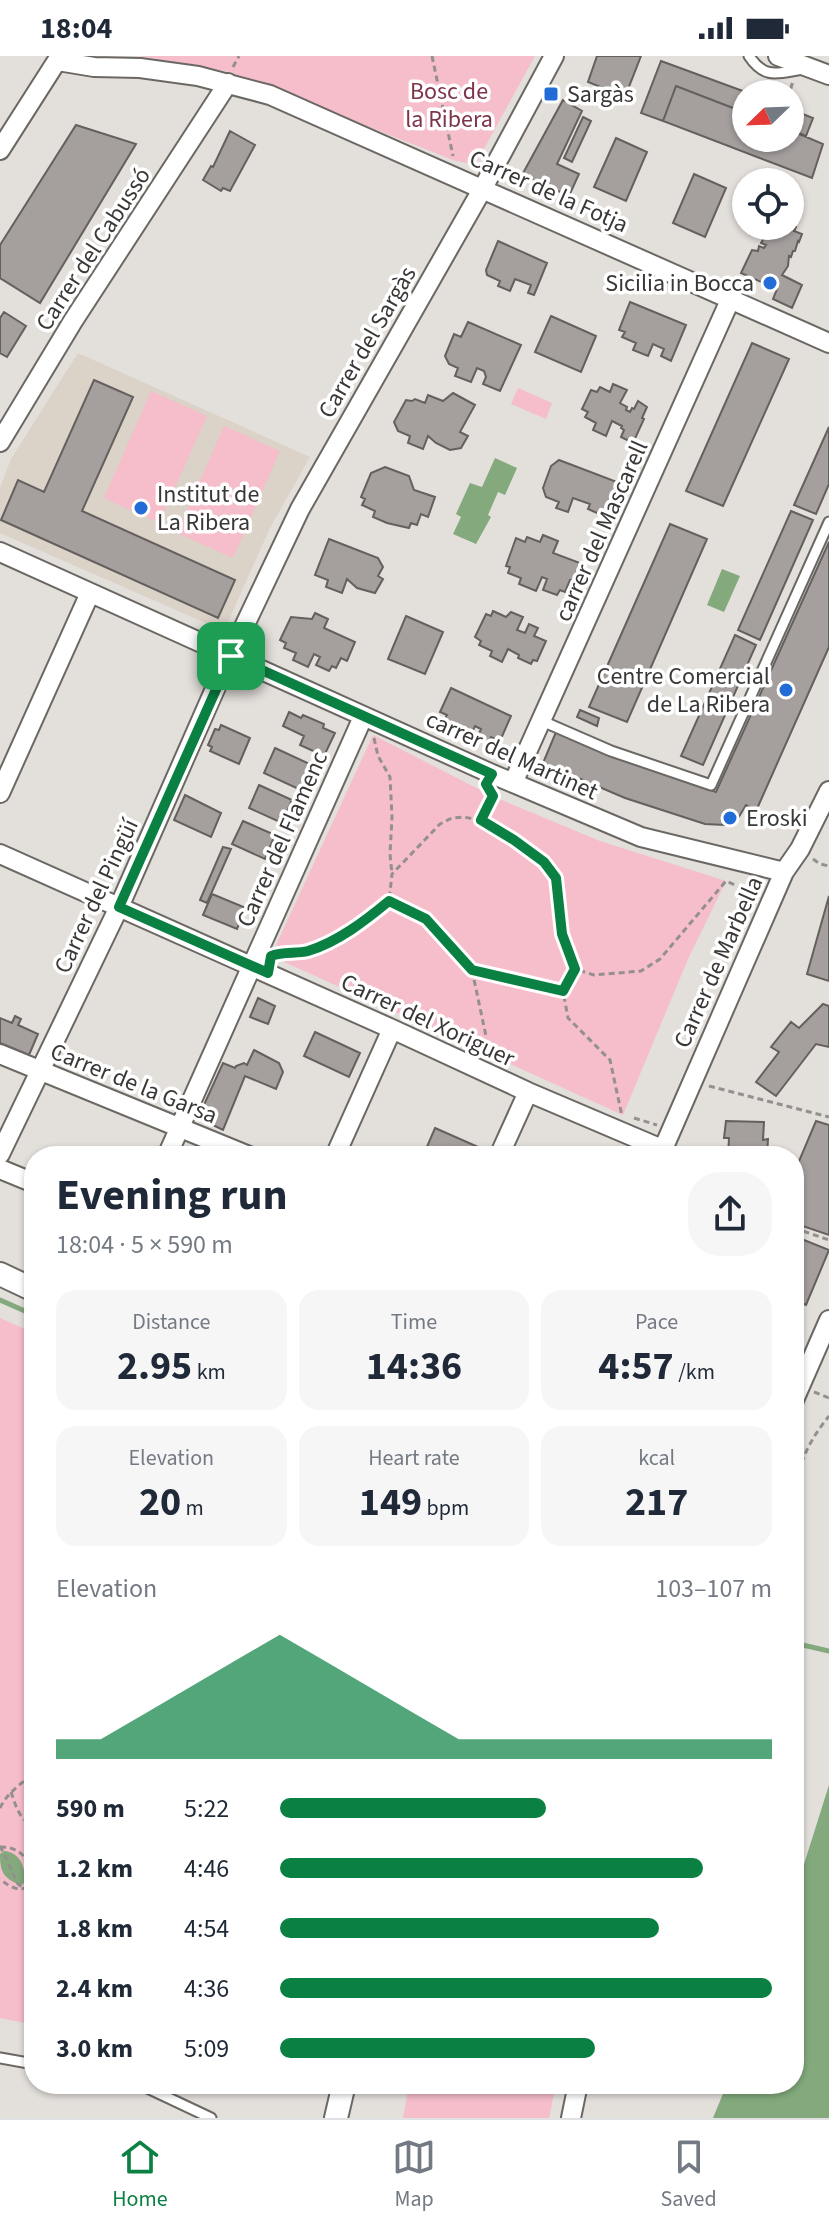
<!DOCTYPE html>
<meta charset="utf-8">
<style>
body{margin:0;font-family:"Source Sans 3",sans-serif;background:#f6f6f7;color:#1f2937;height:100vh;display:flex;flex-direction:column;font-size:30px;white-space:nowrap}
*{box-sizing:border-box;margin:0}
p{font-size:26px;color:#747a83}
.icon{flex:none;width:44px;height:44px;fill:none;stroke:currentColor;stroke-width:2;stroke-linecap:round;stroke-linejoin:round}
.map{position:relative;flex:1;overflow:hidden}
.side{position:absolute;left:24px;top:1090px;width:780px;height:948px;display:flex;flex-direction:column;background:#fff;border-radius:32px;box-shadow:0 2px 6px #0004}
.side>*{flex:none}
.needle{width:52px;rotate:247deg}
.tools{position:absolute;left:732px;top:24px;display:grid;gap:16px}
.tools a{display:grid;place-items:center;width:72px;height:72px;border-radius:50%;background:#fff;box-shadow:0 2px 6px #0004;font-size:40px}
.pin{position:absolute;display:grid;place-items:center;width:68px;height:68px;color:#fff;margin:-34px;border-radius:16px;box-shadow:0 4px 12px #0006}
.round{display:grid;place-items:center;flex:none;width:84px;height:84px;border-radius:32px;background:#f6f6f7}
.head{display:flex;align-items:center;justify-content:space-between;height:136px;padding:0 32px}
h1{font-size:44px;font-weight:700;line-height:60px}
.figures{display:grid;grid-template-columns:repeat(3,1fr);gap:12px;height:136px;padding:8px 32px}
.figures div{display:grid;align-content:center;border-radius:20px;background:#f6f6f7;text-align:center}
.figures b{font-size:40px;font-weight:700}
.figures small{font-size:22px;font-weight:400}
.figures p{font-size:22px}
.chart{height:224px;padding:16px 32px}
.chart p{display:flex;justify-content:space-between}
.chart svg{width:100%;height:144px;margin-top:8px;fill:#0b8043;opacity:.7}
ul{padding:0 32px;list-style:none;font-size:26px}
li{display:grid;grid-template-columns:128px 96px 1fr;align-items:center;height:60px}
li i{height:20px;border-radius:10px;background:#0b8043}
.status{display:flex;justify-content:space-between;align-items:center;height:56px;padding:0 40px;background:#fff;direction:ltr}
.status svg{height:22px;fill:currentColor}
.tabs{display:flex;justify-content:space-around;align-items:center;height:112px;border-top:2px solid #e0e1e3;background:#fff;font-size:22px;color:#747a83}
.tabs a{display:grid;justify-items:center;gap:4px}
.tabs .active{color:#0b8043}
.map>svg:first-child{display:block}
.built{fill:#dbd2c8}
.green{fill:#f6bdcb}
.water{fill:#83a97d}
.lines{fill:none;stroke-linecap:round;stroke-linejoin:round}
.stream{stroke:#83a97d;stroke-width:5}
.building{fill:#a59f9e;stroke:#64605e;stroke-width:2}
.service-casing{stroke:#6b6864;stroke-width:13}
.minor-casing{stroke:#6b6864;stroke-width:22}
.tertiary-casing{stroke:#6b6864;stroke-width:26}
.path{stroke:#93908e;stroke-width:3;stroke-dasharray:6 4;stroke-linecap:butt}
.service{stroke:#fff;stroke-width:9}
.minor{stroke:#fff;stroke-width:18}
.tertiary{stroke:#fff;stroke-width:22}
.route-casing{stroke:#fff;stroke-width:16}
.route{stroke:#0b8043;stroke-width:10}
.poi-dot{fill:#216cd7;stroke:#fff;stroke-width:3}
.labels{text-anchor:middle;stroke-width:7;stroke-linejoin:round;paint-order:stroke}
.park-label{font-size:24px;fill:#7e344b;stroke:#fff}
.poi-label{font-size:24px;fill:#3a3837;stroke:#fff;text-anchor:start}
.street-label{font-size:24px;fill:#3a3837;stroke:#fff}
</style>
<div class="status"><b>18:04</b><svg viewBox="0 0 49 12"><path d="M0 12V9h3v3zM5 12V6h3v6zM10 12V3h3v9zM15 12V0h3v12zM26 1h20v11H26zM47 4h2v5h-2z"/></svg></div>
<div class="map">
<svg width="829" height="2062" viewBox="0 0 829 2062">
<rect width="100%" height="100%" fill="#e3dfdb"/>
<path class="built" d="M78 297 310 401 270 472 224 575 0 477V432L11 403Z"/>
<path class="green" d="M139 0H535L475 109 453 104 230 16Z
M518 332 552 347 546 363 511 348Z
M151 335 207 360 159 467 104 442Z
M224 370 280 395 233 502 177 477Z
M373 679 492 740 600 785 726 825 688 903 623 1059 271 900Z
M0 1262 34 1277V1969L0 1962Z
M409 2028H556L549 2062H403Z"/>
<path class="water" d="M495 402 517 412 505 439 498 436 488 459 491 461 476 488 453 478 461 461 456 458 470 427 482 431Z
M722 513 740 520 724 556 707 549Z
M829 1729V2062H713L727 2028H794V1840Z
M4 1795C20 1796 26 1812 25 1827L21 1829C3 1823 0 1815 0 1798Z"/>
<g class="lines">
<path class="stream" d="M0 1244 34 1259
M794 1587 829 1595"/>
</g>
<path class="building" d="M597 0H641L625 41 588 26Z
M661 5 751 38H746V57L676 30 663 65 641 57Z
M676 30 746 57V82H790V74L823 88 812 122 663 65Z
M563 44 582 55 557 108 579 118 569 140 522 119Z
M790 53 813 62 806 80 790 74Z
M583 61 591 65 572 106 564 102Z
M76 69 136 88 40 247 0 222V189Z
M230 75 255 89 230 135 223 132 221 135 203 124 211 110 213 111Z
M616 82 647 96 626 145 594 131Z
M694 118 726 132 705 181 673 167Z
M790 168 796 171 794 175 802 178 799 186 798 185 795 195H793L791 201 789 200 788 210 782 219 802 229 792 252 773 243 777 233 741 217 752 194 758 195 759 190 764 192 766 189 761 187 764 182 762 181 768 170 788 172Z
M498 185 547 207 534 239 528 237 531 229 515 223 510 235 498 230 500 225 487 219 486 214Z
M630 246 686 269 671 305 661 300 664 293 653 288 648 300 633 294 636 287 622 281 625 276 619 274Z
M4 256 26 270 7 301 0 297V262Z
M551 260 596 280 581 316 535 296Z
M468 266 521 289 500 335 483 328 486 321 484 315 477 312 471 326 455 320 458 312 449 308 445 300 454 278 461 281Z
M752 287 789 303 723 450 686 435Z
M94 324 133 341 82 455 235 524 218 562 1 464 18 424 44 436Z
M613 328 627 334 620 347 627 351 626 354 630 356 632 352 634 353 638 345 647 351 642 362 644 363 633 387 621 381 624 374 621 372 622 370 612 365 606 380 593 374 596 367 585 361 588 356 582 353 591 334 597 336 600 331 610 336Z
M453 337 475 349 460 376 468 380 461 392 450 394 436 387 428 380 423 393 408 387 410 380 398 375 394 366 406 344 412 345 415 343 425 347 428 339 443 345Z
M829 371V428L816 458 794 449Z
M559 404 617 426 605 457 599 454 597 457 588 453 590 448 573 442 568 456 556 452 559 446 546 441 543 432 551 410Z
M385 411 409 420 414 434 435 441 428 461 421 458 417 469 411 467 409 472 387 467 373 461 375 455 362 449 365 443 361 441 371 417Z
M791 455 813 464 760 584 738 574Z
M670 468 707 483 627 666 589 651Z
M543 479 558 485 553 497 580 507 573 525 570 524 565 536 560 534 557 539 543 534 547 523 542 521 536 535 519 528 521 522 508 517 510 511 506 510 516 482 525 486 527 481 540 486Z
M329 483 378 502 383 511 378 520 383 523 375 537 357 532 347 523 342 537 326 531 328 524 315 519Z
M829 486V591L756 755 746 749 737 764 725 769 705 768 625 742 543 707 556 676 611 700 716 736Z
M493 555 506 561 511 556 523 561 517 574 525 577 529 568 538 572 534 580 546 585 537 605 533 604 531 608 518 602 519 599 508 593 502 606 490 600 492 595 479 589 481 585 475 581 486 558 491 560Z
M315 557 328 563 324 572 355 586 347 605 341 602 336 612 332 610 329 615 316 609 320 601 314 598 308 611 293 604 296 597 284 592 286 587 280 584 291 561 312 563Z
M406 560 443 576 425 618 388 603Z
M735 579 756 589 703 709 681 700Z
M451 632 511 660 500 685 491 681 489 687 477 682 481 673 475 670 469 683 454 676 457 669 444 664 447 659 440 656Z
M580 654 599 662 597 670 577 661Z
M289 656 301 662 303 659 324 668 323 672 335 677 324 700 300 689 304 680 283 670Z
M221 669 250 682 239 708 210 695 212 691 208 689 215 673 219 674Z
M275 692 316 711 305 736 264 717Z
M259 729 292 744 282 767 249 752Z
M185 739 221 757 211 781 174 764Z
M243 765 275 779 265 803 232 788Z
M223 791 231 793 207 847 200 844Z
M212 838 246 852 237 873 203 859Z
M829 840V925L807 918Z
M258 942 275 950 268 968 250 961Z
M823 948 829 950V991L816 988 776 1040 756 1026 779 996 771 991 791 966 799 972Z
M15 960 21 963 18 969 38 978 29 999 0 987V962L12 967Z
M315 976 360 997 349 1021 304 1000Z
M254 994 279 1007 283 1016 276 1033 245 1020 223 1074 198 1062 223 1007 235 1012 236 1010 244 1007 247 1009Z
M726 1065 764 1066 763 1084 768 1083 767 1100H728L729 1082H724Z
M816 1065 829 1069V1179L794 1167V1117Z
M435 1072 485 1094 482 1100H423Z
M794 1180 829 1194 806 1249 794 1244Z"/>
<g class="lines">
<g class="service-casing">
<path id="service" d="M749 0C765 24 778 17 803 13
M542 665 611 695 711 729 829 466
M0 2002 34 2008
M139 2028 211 2062"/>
</g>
<g class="minor-casing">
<path id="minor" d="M778 0 829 19
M58 5 94 11 140 12 198 20 270 39 829 287
M0 94 60 0
M0 386 73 265 228 27
M0 496 492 718 641 781 784 816
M513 727 731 242
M0 737 90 537
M0 798 392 973 528 1036 662 1093
M0 998 249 1100
M0 1098 119 851 222 617 300 453 483 132 554 0
M167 1100 363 661
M335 1100 392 973
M499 1100 528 1036
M660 1100 784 816 800 793 829 735
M0 1113 34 1127
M794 1344 829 1264
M571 2062 578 2028"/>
</g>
<g class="tertiary-casing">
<path id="tertiary" d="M0 1218 34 1234
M336 2062 344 2028"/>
</g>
<path class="path" d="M432 0 453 100
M233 11 239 0
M758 38 762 27
M783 38 790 35 793 25
M374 682 378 700 390 721 392 761 390 798 392 818
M481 764 493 740 490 735
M813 803 820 808 829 810
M389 845 426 863 472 914 486 980 481 998
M277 898 309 894 357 871 389 845 392 818 440 768 452 762 463 761 481 764 514 784 544 806 556 822 562 878 575 913 594 919 641 915 660 903 726 825 748 835
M575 913 563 935 568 962 610 1004 622 1060
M472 914 562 934
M709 1030 829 1061
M634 1062 657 1069
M794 1172 829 1184
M814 1336 829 1342
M794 1436C800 1404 809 1385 829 1360
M11 1736C16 1750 19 1764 34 1770
M0 1752C7 1737 21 1728 34 1717
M0 1790 18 1828 34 1840
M0 1791C42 1789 42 1858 0 1823"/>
<use href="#service" class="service"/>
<use href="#minor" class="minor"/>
<use href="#tertiary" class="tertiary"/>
</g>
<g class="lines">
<g class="route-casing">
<path id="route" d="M231 600 492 718 486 728 493 740 481 764 514 784 544 806 556 822 562 878 575 913 563 935 472 914 426 863 389 845C366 864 338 886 308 895 296 898 283 895 271 900L268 917 119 851Z"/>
</g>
<use href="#route" class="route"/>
</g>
<g class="poi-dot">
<rect x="543" y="30" width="16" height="16" rx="4"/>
<circle cx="770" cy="227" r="8"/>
<circle cx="141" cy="452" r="8"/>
<circle cx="786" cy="634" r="8"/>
<circle cx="730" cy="762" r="8"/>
</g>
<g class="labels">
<g class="park-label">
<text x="449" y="43">Bosc de<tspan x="449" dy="28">la Ribera</tspan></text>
</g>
<g class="poi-label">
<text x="567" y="46">Sargàs</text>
<text x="754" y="235" text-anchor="end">Sicilia in Bocca</text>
<text x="157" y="446">Institut de<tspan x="157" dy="28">La Ribera</tspan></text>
<text x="770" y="628" text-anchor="end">Centre Comercial<tspan x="770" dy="28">de La Ribera</tspan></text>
<text x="746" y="770">Eroski</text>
</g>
<g class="street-label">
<text transform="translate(549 135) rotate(24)" y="8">Carrer de la Fotja</text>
<text transform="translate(93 193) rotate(-57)" y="8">Carrer del Cabussó</text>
<text transform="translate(367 286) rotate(-60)" y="8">Carrer del Sargàs</text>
<text transform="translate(601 475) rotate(-66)" y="8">carrer del Mascarell</text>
<text transform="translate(512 699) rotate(24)" y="8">carrer del Martinet</text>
<text transform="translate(282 783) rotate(-66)" y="8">Carrer del Flamenc</text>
<text transform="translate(96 840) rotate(-65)" y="8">Carrer del Pingüí</text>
<text transform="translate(718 906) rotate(-66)" y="8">Carrer de Marbella</text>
<text transform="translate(428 964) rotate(25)" y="8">Carrer del Xoriguer</text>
<text transform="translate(134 1027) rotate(22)" y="8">Carrer de la Garsa</text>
</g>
</g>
</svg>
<div class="tools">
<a><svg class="needle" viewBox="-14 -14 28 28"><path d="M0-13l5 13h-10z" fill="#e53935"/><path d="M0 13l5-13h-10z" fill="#747a83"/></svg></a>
<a><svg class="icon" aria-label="locate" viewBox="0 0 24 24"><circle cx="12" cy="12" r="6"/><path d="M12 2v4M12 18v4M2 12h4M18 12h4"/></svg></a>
</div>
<div class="pin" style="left:231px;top:600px;background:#1e9e55"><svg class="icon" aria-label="arrive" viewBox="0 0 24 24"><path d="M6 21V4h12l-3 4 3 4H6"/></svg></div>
<section class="side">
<div class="head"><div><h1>Evening run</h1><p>18:04 · 5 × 590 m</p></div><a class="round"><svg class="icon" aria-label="share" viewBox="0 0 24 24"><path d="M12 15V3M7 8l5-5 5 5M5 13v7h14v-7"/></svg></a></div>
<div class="figures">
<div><p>Distance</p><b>2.95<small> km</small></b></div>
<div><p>Time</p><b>14:36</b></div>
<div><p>Pace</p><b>4:57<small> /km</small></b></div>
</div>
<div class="figures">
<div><p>Elevation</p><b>20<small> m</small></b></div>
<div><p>Heart rate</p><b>149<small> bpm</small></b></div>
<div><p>kcal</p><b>217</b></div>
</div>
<div class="chart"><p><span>Elevation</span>103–107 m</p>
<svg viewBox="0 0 160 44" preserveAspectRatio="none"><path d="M0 44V38L10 38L20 30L30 22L40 14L50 6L60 14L70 22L80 30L90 38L100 38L110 38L120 38L130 38L140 38L150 38L160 38V44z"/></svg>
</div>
<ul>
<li><b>590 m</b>5:22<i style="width:54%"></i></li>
<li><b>1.2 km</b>4:46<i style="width:86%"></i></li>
<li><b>1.8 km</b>4:54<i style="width:77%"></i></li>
<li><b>2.4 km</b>4:36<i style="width:100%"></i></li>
<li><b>3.0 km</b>5:09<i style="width:64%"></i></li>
</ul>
</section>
</div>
<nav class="tabs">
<a class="active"><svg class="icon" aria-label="home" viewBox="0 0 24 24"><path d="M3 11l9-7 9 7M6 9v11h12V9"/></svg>Home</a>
<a><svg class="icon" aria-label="map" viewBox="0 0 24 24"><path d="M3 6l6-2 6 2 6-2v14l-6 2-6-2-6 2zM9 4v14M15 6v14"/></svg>Map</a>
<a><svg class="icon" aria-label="saved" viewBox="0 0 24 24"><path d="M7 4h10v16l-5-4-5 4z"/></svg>Saved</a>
</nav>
